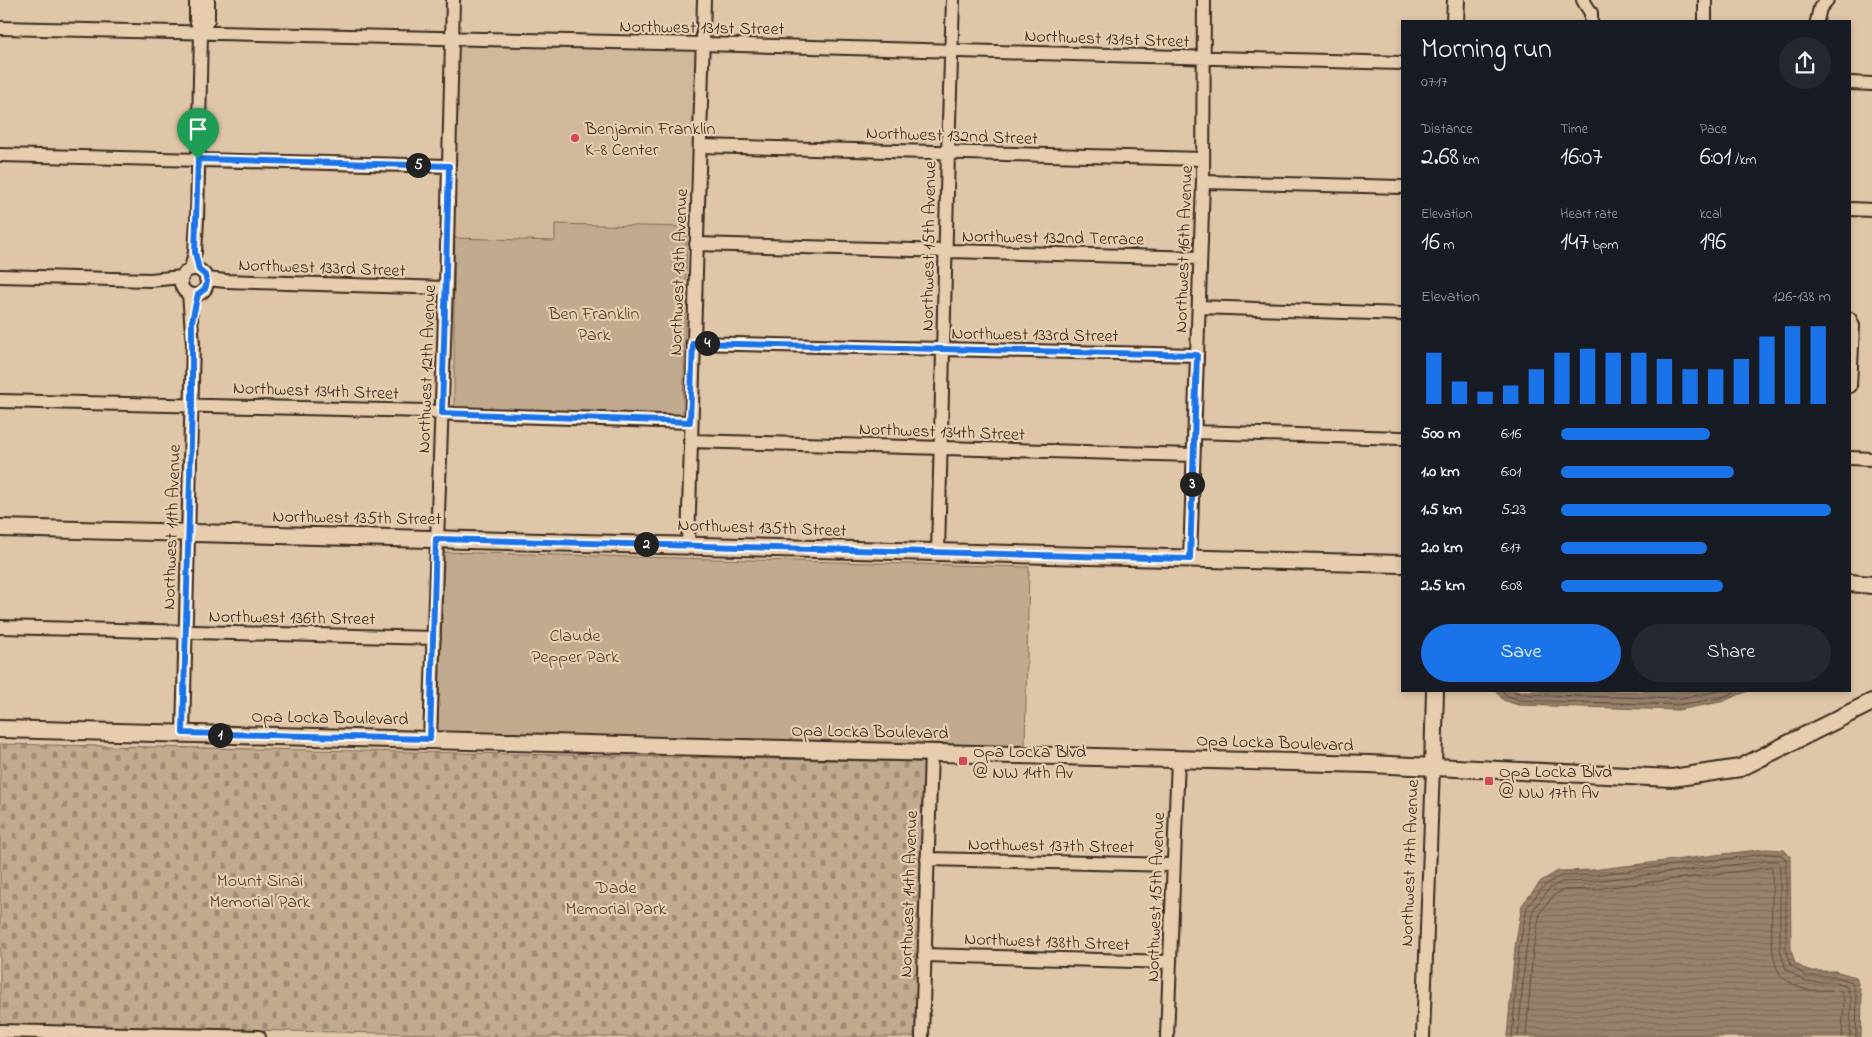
<!DOCTYPE html>
<meta charset="utf-8">
<style>
body{margin:0;font-family:"Indie Flower",sans-serif;background:#242831;color:#f1f3f6;height:100vh;display:flex;flex-direction:column;font-size:19px;white-space:nowrap}
*{box-sizing:border-box;margin:0}
p{font-size:16px;color:#9ea1a6}
.icon{flex:none;width:28px;height:28px;fill:none;stroke:currentColor;stroke-width:2;stroke-linecap:round;stroke-linejoin:round}
.map{position:relative;flex:1;overflow:hidden}
.sheet{position:absolute;left:1401px;top:20px;width:450px;height:672px;display:flex;flex-direction:column;background:#171b24;border-radius:0px;box-shadow:0 2px 8px #0003}
.sheet>*{flex:none}
.pin{position:absolute;display:grid;place-items:center;width:42px;height:42px;color:#fff;margin:-51px -21px;border-radius:50% 50% 50% 0;rotate:-45deg;box-shadow:0 0 5px #0007}
.pin .icon{rotate:45deg}
.km{position:absolute;width:25px;height:25px;margin:-12px;border-radius:50%;background:#222;color:#fff;font-size:14px;line-height:25px;text-align:center}
.round{display:grid;place-items:center;flex:none;width:52px;height:52px;border-radius:26px;background:#242831}
.summary{display:flex;align-items:center;justify-content:space-between;height:85px;padding:0 20px}
h1{font-size:28px;font-weight:600;line-height:38px}
.metrics{display:grid;grid-template-columns:repeat(3,1fr);gap:8px;height:85px;padding:5px 20px}
.metrics div{display:grid;align-content:center}
.metrics b{font-size:25px;font-weight:600}
.metrics small{font-size:14px;font-weight:400}
.metrics p{font-size:14px}
.chart{height:140px;padding:10px 20px}
.chart p{display:flex;justify-content:space-between}
.chart svg{width:100%;height:90px;margin-top:5px;stroke:#1a73e8;stroke-width:6}
.action{display:flex;gap:10px;margin-top:auto;padding:10px 20px}
.action a{flex:1;height:58px;border-radius:30px;background:#1a73e8;color:#fff;font-size:20px;font-weight:600;line-height:58px;text-align:center}
.action a+a{background:#242831;color:#f1f3f6}
ul{padding:0 20px;list-style:none;font-size:16px}
li{display:grid;grid-template-columns:80px 60px 1fr;align-items:center;height:38px}
li i{height:12px;border-radius:6px;background:#1a73e8}
.map>svg:first-child{display:block}
.built{fill:#d1b89b}
.cemetery{fill:url(#cemetery-stones);stroke:#7e6a56}
.park{fill:#c2aa8f;stroke:#7e6a56}
.water{fill:url(#water-rules);stroke:#735f4d}
.lines{fill:none;stroke-linecap:round;stroke-linejoin:round}
.shore{stroke:#604d3d;stroke-width:1}
.minor-casing{stroke:#3b2a1e;stroke-width:16}
.major-casing{stroke:#3b2a1e;stroke-width:20}
.minor{stroke:#e7cdae;stroke-width:12}
.major{stroke:#e7cdae;stroke-width:16}
.route-casing{stroke:#fff;stroke-width:10}
.route{stroke:#1a73e8;stroke-width:6}
.poi-dot{fill:#d1495b;stroke:#e7cdae;stroke-width:2}
.labels{text-anchor:middle;stroke-width:4.5;stroke-linejoin:round;paint-order:stroke}
.street-label{font-size:18px;fill:#3b2a1e;stroke:#e7cdae}
.poi-label{font-size:18px;fill:#3b2a1e;stroke:#e7cdae;text-anchor:start}
.park-label{font-size:18px;fill:#4f3d2f;stroke:#e7cdae}
</style>
<div class="map">
<svg width="1872" height="1037" viewBox="0 0 1872 1037">
<defs>
<pattern id="cemetery-stones" width="16" height="16" patternUnits="userSpaceOnUse" patternTransform="scale(1.25)"><rect width="16" height="16" fill="#c2aa8f"/><path d="M2 7V4a2 2 0 0 1 4 0v3zM10 15v-3a2 2 0 0 1 4 0v3z" fill="#9f8b74"/></pattern>
<pattern id="water-rules" width="6" height="5" patternUnits="userSpaceOnUse" patternTransform="scale(1.25)"><rect width="6" height="5" fill="#98826c"/><path d="M0 2.5h6" fill="none" stroke="#7d6b58"/></pattern>
</defs>
<rect width="100%" height="100%" fill="#e0c6a8"/>
<filter id="ink" filterUnits="userSpaceOnUse"><feTurbulence type="fractalNoise" baseFrequency=".02" numOctaves="2"/><feDisplacementMap in="SourceGraphic" scale="10" xChannelSelector="R" yChannelSelector="G"/><feConvolveMatrix kernelMatrix="1 2 1 2 8 2 1 2 1" color-interpolation-filters="sRGB"/></filter>
<g filter="url(#ink)">
<path class="built" d="M460 45 696 52 687 227 555 224V241L454 238Z"/>
<path class="cemetery" d="M0 744 925 762 915 1037H433V1034L0 1025Z"/>
<path class="park" d="M555 224 687 227 683 416 454 409V238L555 241Z
M441 552 1029 567 1025 746 435 732Z"/>
<path class="water" d="M1496 691H1748L1721 702 1678 710 1518 705 1503 700Z
M1765 849 1784 850 1790 856 1791 949 1795 963 1808 971H1835L1856 977 1862 997 1861 1037H1507L1515 947 1522 905 1541 881 1558 871 1592 870Z"/>
<g class="lines">
<path class="shore" d="M1502 691 1506 695 1519 700 1678 705 1720 698 1737 691
M1513 691 1520 694 1677 699 1719 691
M1512 1037 1519 948 1527 907 1545 885 1560 876 1593 875 1765 854 1781 855 1786 859V949L1791 965 1806 976H1834L1852 982 1857 998 1856 1037
M1518 1037 1526 949 1533 910 1549 889 1561 882 1593 881 1766 861H1777L1780 863V950L1786 969 1805 982H1833L1847 987 1851 999 1850 1037
M1526 1037 1533 950 1540 913 1554 895 1564 890 1594 889 1766 868H1771L1772 870C1774 896 1766 954 1780 974 1784 980 1793 984 1799 987 1811 994 1827 987 1841 992L1844 1000 1842 1037"/>
<g class="minor-casing">
<path id="minor" d="M1583 0 1591 13V21
M1705 21V0
M1817 21 1820 8 1827 0
M0 28 702 44 1402 63
M201 32 208 20V0
M1850 83 1872 84
M700 146 1203 159
M0 155 449 166
M1203 182 1402 187
M1850 209 1872 210
M696 244 1200 258
M191 269 195 252 197 220 201 32 196 19V0
M181 282a13 13 0 1 1 26 0a13 13 0 1 1-26 0Z
M0 276 150 280 182 277
M206 279 226 281 446 288
M1199 307 1402 314
M1850 319 1853 326 1850 386
M693 343 1197 355
M0 401 426 411 454 414 690 422
M1194 432 1402 438
M690 441 1193 455
M1850 458 1872 459
M688 545 704 0
M938 552 948 152 953 0
M1190 559 1203 182 1204 0
M0 627 434 638
M183 733 193 344 189 294
M430 739 446 288 453 0
M927 859 1173 865
M924 955 1170 962
M0 1031 259 1037
M922 1037 931 752
M1167 1037 1178 759
M1423 1037 1433 767"/>
</g>
<g class="major-casing">
<path id="major" d="M1455 21 1456 0
M0 528 1402 564
M1850 583 1872 585
M0 729 1369 764 1672 778 1740 768 1872 702
M1433 767 1435 691"/>
</g>
<use href="#minor" class="minor"/>
<use href="#major" class="major"/>
</g>
</g>
<g class="lines" filter="url(#ink)">
<g class="route-casing">
<path id="route" d="M198 159 449 166 442 413 690 422 693 343 1197 355 1190 559 436 539 430 739 183 733 192 404V321L198 294 205 289 207 282 205 275 199 270 195 252Z"/>
</g>
<use href="#route" class="route"/>
</g>
<g class="poi-dot">
<circle cx="575" cy="138" r="5"/>
<rect x="958" y="756" width="10" height="10" rx="2.5"/>
<rect x="1484" y="776" width="10" height="10" rx="2.5"/>
</g>
<g class="labels">
<g class="street-label">
<text transform="translate(702 27) rotate(1)" y="6">Northwest 131st Street</text>
<text transform="translate(1107 38) rotate(2)" y="6">Northwest 131st Street</text>
<text transform="translate(952 135) rotate(2)" y="6">Northwest 132nd Street</text>
<text transform="translate(1053 237) rotate(1)" y="6">Northwest 132nd Terrace</text>
<text transform="translate(928 246) rotate(-89)" y="6">Northwest 15th Avenue</text>
<text transform="translate(1183 249) rotate(-88)" y="6">Northwest 16th Avenue</text>
<text transform="translate(322 267) rotate(2)" y="6">Northwest 133rd Street</text>
<text transform="translate(678 272) rotate(-88)" y="6">Northwest 13th Avenue</text>
<text transform="translate(1035 334) rotate(1)" y="6">Northwest 133rd Street</text>
<text transform="translate(426 369) rotate(-88)" y="6">Northwest 12th Avenue</text>
<text transform="translate(316 390) rotate(2)" y="6">Northwest 134th Street</text>
<text transform="translate(942 431) rotate(2)" y="6">Northwest 134th Street</text>
<text transform="translate(357 517) rotate(1)" y="6">Northwest 135th Street</text>
<text transform="translate(171 527) rotate(-88)" y="6">Northwest 11th Avenue</text>
<text transform="translate(762 527) rotate(2)" y="6">Northwest 135th Street</text>
<text transform="translate(292 617) rotate(1)" y="6">Northwest 136th Street</text>
<text transform="translate(330 717) rotate(1)" y="6">Opa Locka Boulevard</text>
<text transform="translate(870 731) rotate(1)" y="6">Opa Locka Boulevard</text>
<text transform="translate(1275 742) rotate(2)" y="6">Opa Locka Boulevard</text>
<text transform="translate(1051 845) rotate(1)" y="6">Northwest 137th Street</text>
<text transform="translate(1409 863) rotate(-88)" y="6">Northwest 17th Avenue</text>
<text transform="translate(908 894) rotate(-88)" y="6">Northwest 14th Avenue</text>
<text transform="translate(1155 897) rotate(-88)" y="6">Northwest 15th Avenue</text>
<text transform="translate(1047 941) rotate(2)" y="6">Northwest 138th Street</text>
</g>
<g class="poi-label">
<text x="585" y="134">Benjamin Franklin<tspan x="585" dy="21">K-8 Center</tspan></text>
<text x="973" y="757">Opa Locka Blvd<tspan x="973" dy="21">@ NW 14th Av</tspan></text>
<text x="1499" y="777">Opa Locka Blvd<tspan x="1499" dy="21">@ NW 17th Av</tspan></text>
</g>
<g class="park-label">
<text x="594" y="319">Ben Franklin<tspan x="594" dy="21">Park</tspan></text>
<text x="575" y="641">Claude<tspan x="575" dy="21">Pepper Park</tspan></text>
<text x="260" y="886">Mount Sinai<tspan x="260" dy="21">Memorial Park</tspan></text>
<text x="616" y="893">Dade<tspan x="616" dy="21">Memorial Park</tspan></text>
</g>
</g>
</svg>
<div class="pin" style="left:198px;top:159px;background:#1e9e55"><svg class="icon" aria-label="arrive" viewBox="0 0 24 24"><path d="M6 21V4h12l-3 4 3 4H6"/></svg></div>
<b class="km" style="left:220px;top:735px">1</b>
<b class="km" style="left:646px;top:544px">2</b>
<b class="km" style="left:1192px;top:484px">3</b>
<b class="km" style="left:707px;top:343px">4</b>
<b class="km" style="left:418px;top:165px">5</b>
<section class="sheet">
<div class="summary"><div><h1>Morning run</h1><p>07:17</p></div><a class="round"><svg class="icon" aria-label="share" viewBox="0 0 24 24"><path d="M12 15V3M7 8l5-5 5 5M5 13v7h14v-7"/></svg></a></div>
<div class="metrics">
<div><p>Distance</p><b>2.68<small> km</small></b></div>
<div><p>Time</p><b>16:07</b></div>
<div><p>Pace</p><b>6:01<small> /km</small></b></div>
</div>
<div class="metrics">
<div><p>Elevation</p><b>16<small> m</small></b></div>
<div><p>Heart rate</p><b>147<small> bpm</small></b></div>
<div><p>kcal</p><b>196</b></div>
</div>
<div class="chart"><p><span>Elevation</span>126–138 m</p>
<svg viewBox="0 0 160 44" preserveAspectRatio="none"><path d="M5 44V19M15 44V33M25 44V38M35 44V35M45 44V27M55 44V19M65 44V17M75 44V19M85 44V19M95 44V22M105 44V27M115 44V27M125 44V22M135 44V11M145 44V6M155 44V6"/></svg>
</div>
<ul>
<li><b>500 m</b>6:16<i style="width:55%"></i></li>
<li><b>1.0 km</b>6:01<i style="width:64%"></i></li>
<li><b>1.5 km</b>5:23<i style="width:100%"></i></li>
<li><b>2.0 km</b>6:17<i style="width:54%"></i></li>
<li><b>2.5 km</b>6:08<i style="width:60%"></i></li>
</ul>
<div class="action"><a>Save</a><a>Share</a></div>
</section>
</div>
